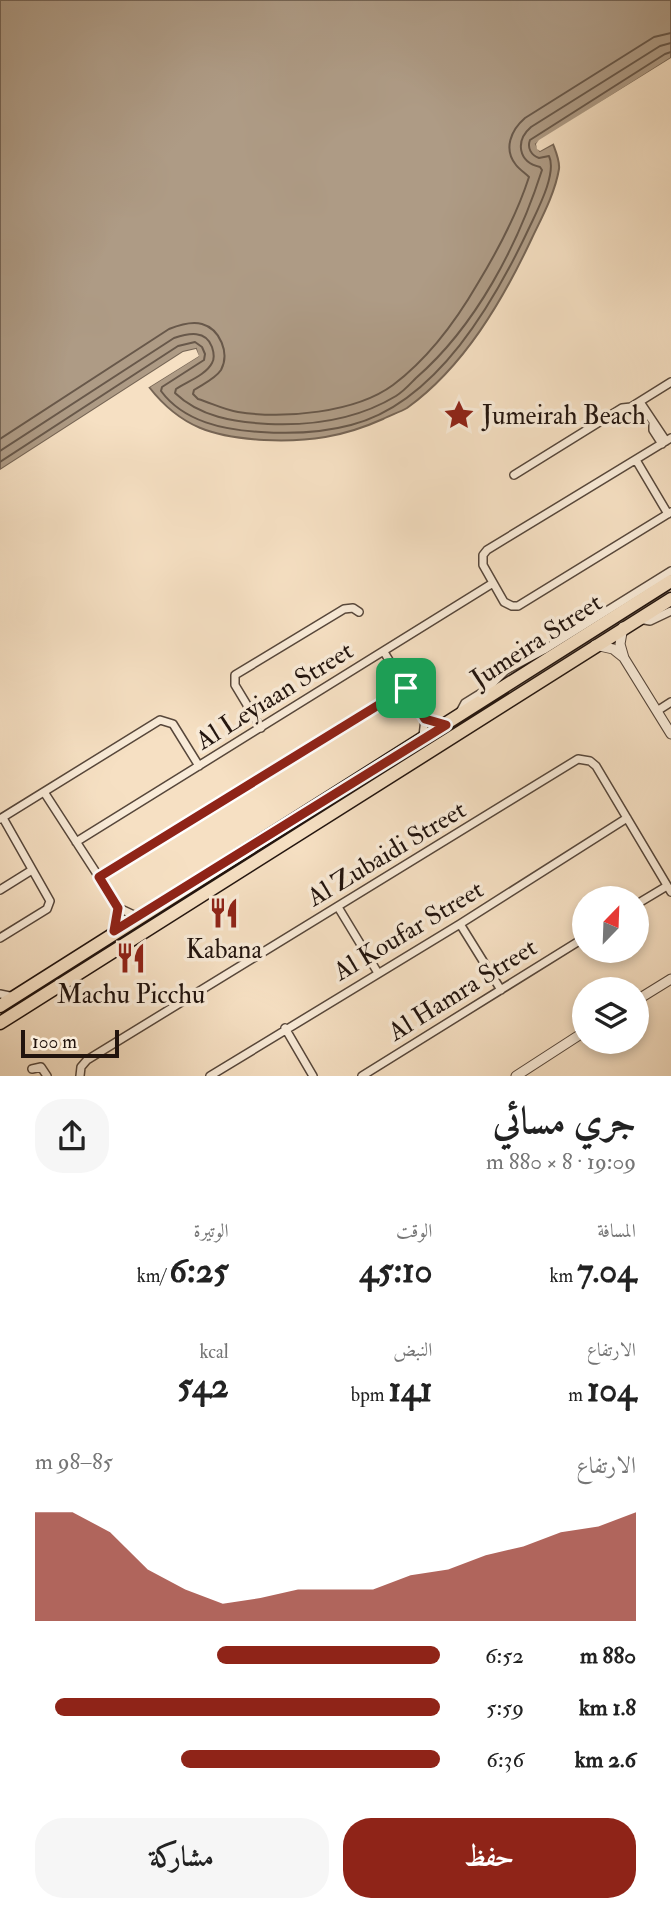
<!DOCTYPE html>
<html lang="ar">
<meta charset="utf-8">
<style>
body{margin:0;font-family:"IM FELL Double Pica",Amiri,serif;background:#f6f6f6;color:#222;direction:rtl;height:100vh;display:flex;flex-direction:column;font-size:26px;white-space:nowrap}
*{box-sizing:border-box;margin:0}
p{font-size:23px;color:#767676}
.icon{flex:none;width:38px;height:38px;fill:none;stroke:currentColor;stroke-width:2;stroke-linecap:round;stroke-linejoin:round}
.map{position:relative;height:1076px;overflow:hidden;direction:ltr}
.details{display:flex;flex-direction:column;background:#fff;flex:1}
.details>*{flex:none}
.needle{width:46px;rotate:23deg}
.buttons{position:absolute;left:572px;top:886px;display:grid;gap:14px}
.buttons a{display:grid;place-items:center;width:77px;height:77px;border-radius:50%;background:#fff;box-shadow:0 4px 10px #0003;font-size:35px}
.scale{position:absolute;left:21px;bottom:18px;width:98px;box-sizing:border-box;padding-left:7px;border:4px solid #22140e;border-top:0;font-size:19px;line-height:24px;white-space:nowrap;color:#22140e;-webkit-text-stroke:5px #f9ebd8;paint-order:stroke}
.pin{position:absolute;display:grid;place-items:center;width:60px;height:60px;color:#fff;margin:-30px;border-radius:14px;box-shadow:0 4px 10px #0006}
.round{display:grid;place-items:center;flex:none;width:74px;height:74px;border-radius:28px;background:#f6f6f6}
.summary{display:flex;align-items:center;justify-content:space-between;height:119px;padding:0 35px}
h1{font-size:38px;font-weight:700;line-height:52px}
.metrics{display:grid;grid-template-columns:repeat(3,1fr);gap:10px;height:119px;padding:7px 35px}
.metrics div{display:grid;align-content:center}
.metrics b{font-size:35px;font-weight:700}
.metrics small{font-size:19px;font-weight:400}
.metrics p{font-size:19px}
.chart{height:196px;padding:14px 35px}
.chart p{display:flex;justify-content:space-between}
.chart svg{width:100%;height:126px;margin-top:7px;fill:#8f2418;opacity:.7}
.button{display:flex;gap:14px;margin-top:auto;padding:14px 35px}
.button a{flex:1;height:80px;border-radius:28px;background:#8f2418;color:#fff;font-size:28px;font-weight:700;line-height:80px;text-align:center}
.button a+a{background:#f6f6f6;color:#222}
ul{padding:0 35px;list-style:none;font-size:23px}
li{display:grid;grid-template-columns:112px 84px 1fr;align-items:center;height:52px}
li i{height:18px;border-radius:9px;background:#8f2418}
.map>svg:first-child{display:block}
.green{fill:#d2bda4;stroke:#7a6859;stroke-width:2}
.water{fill:#ae9b85;stroke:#766555;stroke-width:2}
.pier{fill:#f6e0c3}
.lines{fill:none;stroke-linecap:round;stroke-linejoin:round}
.shore{stroke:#68584a;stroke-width:2}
.minor-casing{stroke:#57473b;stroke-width:10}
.tertiary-casing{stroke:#57473b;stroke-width:11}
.primary-casing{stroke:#22140e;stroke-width:15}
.minor{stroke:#f9ebd8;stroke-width:7}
.tertiary{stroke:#f9ebd8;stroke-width:9}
.primary{stroke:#f6e0c3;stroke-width:12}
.route-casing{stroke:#fff;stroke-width:14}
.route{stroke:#8f2418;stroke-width:9}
.labels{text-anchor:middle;stroke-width:7;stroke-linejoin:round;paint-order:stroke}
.poi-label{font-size:26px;fill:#22140e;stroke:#f9ebd8}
.street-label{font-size:26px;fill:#22140e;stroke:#f9ebd8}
</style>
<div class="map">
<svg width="671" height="1076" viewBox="0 0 671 1076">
<rect width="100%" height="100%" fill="#f6e0c3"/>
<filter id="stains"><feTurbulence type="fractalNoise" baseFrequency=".00286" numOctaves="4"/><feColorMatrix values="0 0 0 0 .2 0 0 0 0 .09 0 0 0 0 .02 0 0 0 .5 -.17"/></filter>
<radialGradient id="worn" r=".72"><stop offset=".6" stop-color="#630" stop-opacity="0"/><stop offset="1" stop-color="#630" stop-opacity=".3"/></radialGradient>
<path class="green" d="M348 792 350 795 211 881 209 878Z"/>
<path class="water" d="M0 0H671V58L536 144 540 151 553 144C556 152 560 161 559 169 555 193 542 217 532 238 503 300 464 367 407 408 400 412 391 415 383 419 343 437 309 442 264 440 214 437 181 428 149 387L198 356 196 349 183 352 0 470Z"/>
<path class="pier" d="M671 58V62L542 143 540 147 552 141 556 142 540 151 537 149 536 144 539 140Z
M196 349 199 356 146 389 147 384 194 355H184L0 474V470L183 352Z"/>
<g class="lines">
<path class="shore" d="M0 439 169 329C179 325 192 321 202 324 220 329 230 353 221 370 215 379 203 384 194 390L193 394 198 399C211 403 225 410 238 412 284 419 355 413 393 385 429 358 456 321 478 283 498 250 517 214 529 177 525 173 520 170 516 165 503 149 511 130 525 118L654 37 671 33
M0 451 174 338C189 333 206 330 212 347 214 353 215 358 212 363 206 375 186 382 176 389L175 393C200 417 234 422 268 424 312 426 358 419 396 396 404 391 410 384 416 378 476 326 518 245 542 170L540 167C518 162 515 141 531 127L660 46 671 43
M0 462 178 346 195 342 202 347 205 354 204 360 162 387 161 391C184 422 224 430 261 432 290 434 321 433 351 425 437 403 495 301 530 226 538 209 557 173 549 156L539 158C531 155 527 148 530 140L665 54 671 52"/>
<g class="minor-casing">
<path id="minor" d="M640 402 666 441
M653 424V430L662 444
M671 438 487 550 483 555V565L504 602 512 606H518L671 512
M636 460 668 514
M514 475 622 408 631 407 671 382
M639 619 650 621 671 611
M384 652 425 719 423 736
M657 711 671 702
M459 714 465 703 486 690 506 670 544 650 671 571
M261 728 235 685V675L344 609 353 608 359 612
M44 792 119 908 138 917
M0 819 160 720 173 724 199 766
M76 842 493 583
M99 877 406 688
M0 890 32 870
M637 904 667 886
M338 907 378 973
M460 924 501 990
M115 931 119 908
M0 938 47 909 50 901 3 818
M0 994 14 997
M285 1028 313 1076
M32 1069 41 1067 47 1076
M80 1076 81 1067 87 1060 578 759 590 761 596 766 671 892
M210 1076 460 924 627 818
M362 1076 584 938"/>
</g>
<g class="tertiary-casing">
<path id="tertiary" d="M623 627 620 644 624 658 671 734
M595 645 613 649 623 657
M637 1000 671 979
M516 1076 584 1032"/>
</g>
<g class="primary-casing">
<path id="primary" d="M0 1006 671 581
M0 1023 671 599"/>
</g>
<use href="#minor" class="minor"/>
<use href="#tertiary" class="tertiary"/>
<use href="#primary" class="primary"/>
</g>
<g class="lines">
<g class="route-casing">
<path id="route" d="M406 688 425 719 446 725 114 931 118 908 99 877Z"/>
</g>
<use href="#route" class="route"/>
</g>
<defs>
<g id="sight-bare" transform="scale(2.415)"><path d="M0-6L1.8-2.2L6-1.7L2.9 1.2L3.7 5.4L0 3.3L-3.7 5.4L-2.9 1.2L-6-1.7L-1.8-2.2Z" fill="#8f2418" stroke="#f9ebd8" stroke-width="2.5" paint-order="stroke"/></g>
<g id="restaurant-bare" transform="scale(2.415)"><path d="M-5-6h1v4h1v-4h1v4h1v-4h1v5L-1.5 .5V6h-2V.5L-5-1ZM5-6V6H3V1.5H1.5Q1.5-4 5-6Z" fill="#8f2418" stroke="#f9ebd8" stroke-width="2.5" paint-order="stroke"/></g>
</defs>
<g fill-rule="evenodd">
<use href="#sight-bare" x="459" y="415"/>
<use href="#restaurant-bare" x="224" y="913"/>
<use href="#restaurant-bare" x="131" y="958"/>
</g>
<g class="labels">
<g class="poi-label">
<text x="482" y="424" text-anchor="start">Jumeirah Beach</text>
<text x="224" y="958">Kabana</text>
<text x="131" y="1003">Machu Picchu</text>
</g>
<g class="street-label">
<text transform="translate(536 640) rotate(-33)" y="9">Jumeira Street</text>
<text transform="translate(274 695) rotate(-32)" y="9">Al Leyiaan Street</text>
<text transform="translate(386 853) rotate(-31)" y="9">Al Zubaidi Street</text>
<text transform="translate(408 930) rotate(-31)" y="9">Al Koufar Street</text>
<text transform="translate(462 989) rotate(-32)" y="9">Al Hamra Street</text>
</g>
</g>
<rect width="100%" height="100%" filter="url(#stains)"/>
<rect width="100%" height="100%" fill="url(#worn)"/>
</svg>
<div class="buttons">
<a><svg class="needle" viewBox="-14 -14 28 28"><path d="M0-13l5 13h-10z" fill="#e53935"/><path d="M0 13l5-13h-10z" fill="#767676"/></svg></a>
<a><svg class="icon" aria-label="layers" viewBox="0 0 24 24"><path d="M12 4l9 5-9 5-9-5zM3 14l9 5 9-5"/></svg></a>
</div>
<div class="scale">100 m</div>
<div class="pin" style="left:406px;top:688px;background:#1e9e55"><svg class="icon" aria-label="arrive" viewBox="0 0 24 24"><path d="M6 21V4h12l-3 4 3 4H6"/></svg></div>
</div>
<section class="details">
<div class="summary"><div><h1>جري مسائي</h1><p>19:09 · 8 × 880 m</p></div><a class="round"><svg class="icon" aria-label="share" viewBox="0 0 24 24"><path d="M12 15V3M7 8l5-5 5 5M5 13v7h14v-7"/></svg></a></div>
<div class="metrics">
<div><p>المسافة</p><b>7.04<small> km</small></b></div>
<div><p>الوقت</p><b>45:10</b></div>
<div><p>الوتيرة</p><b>6:25<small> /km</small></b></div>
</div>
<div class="metrics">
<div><p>الارتفاع</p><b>104<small> m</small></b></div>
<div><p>النبض</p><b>141<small> bpm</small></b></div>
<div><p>kcal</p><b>542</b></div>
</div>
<div class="chart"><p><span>الارتفاع</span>85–98 m</p>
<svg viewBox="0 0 160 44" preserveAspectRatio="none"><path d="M0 44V6L10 6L20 13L30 26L40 33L50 38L60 36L70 33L80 33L90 33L100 28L110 26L120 21L130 18L140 13L150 11L160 6V44z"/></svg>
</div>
<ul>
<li><b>880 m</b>6:52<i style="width:55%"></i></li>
<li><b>1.8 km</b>5:59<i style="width:95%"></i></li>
<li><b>2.6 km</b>6:36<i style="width:64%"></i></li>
</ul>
<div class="button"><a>حفظ</a><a>مشاركة</a></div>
</section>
